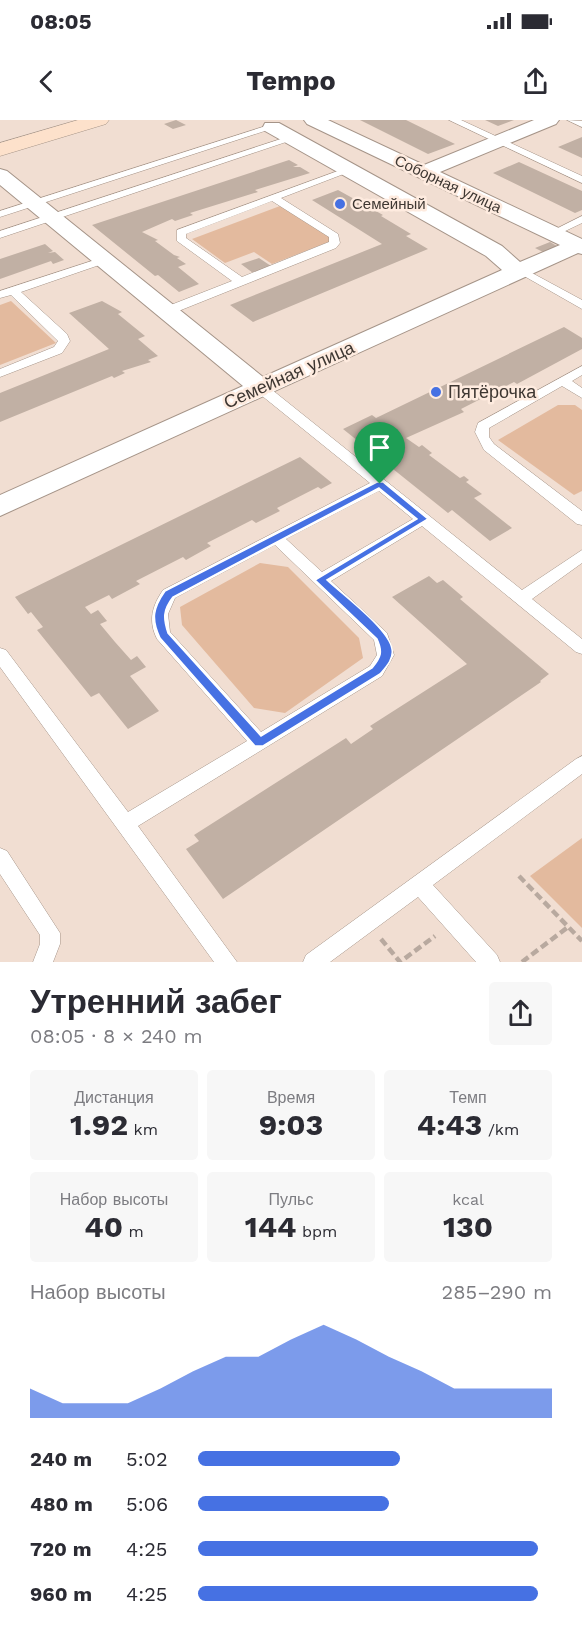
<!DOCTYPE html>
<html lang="ru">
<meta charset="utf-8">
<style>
body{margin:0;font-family:"Work Sans",sans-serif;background:#f7f7f7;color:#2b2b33;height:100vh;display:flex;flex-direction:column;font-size:22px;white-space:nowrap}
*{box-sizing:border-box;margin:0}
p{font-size:20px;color:#7c7c81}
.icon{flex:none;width:33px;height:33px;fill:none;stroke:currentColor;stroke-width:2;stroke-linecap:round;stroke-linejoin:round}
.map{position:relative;height:842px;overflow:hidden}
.drawer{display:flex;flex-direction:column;background:#fff;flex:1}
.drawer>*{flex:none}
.pin{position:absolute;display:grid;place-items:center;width:51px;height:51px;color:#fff;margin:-62px -26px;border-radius:50% 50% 50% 0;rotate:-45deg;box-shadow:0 0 6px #0007}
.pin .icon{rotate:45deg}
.round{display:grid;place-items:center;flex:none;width:63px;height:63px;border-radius:6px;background:#f7f7f7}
.headline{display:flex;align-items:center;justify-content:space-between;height:102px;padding:0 30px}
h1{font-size:33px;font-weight:700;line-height:45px}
.stats{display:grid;grid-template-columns:repeat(3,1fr);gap:9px;height:102px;padding:6px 30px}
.stats div{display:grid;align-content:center;border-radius:6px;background:#f7f7f7;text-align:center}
.stats b{font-size:30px;font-weight:700}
.stats small{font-size:16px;font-weight:400}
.stats p{font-size:16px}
.chart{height:168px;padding:12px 30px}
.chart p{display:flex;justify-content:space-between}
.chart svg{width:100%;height:108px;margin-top:6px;fill:#4671e3;opacity:.7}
ul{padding:0 30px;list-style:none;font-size:20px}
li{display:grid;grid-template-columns:96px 72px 1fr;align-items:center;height:45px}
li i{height:15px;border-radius:8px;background:#4671e3}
.status{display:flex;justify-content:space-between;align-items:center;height:42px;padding:0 30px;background:#fff;direction:ltr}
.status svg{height:16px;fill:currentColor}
header{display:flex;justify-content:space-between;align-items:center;height:78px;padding:0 30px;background:#fff;font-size:27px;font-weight:700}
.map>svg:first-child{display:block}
.green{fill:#e3ba9e}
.building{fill:#c1b0a4}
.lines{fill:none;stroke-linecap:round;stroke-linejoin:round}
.lane-casing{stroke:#a59488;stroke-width:1}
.street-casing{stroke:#a59488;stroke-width:2}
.secondary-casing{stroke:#a59488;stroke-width:1}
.path{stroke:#b8a99f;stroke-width:4.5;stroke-dasharray:8 4;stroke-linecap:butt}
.lane{fill:#fff;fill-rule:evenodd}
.street{fill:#fff;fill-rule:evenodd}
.secondary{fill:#fde1cb;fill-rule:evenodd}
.route{fill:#4671e3;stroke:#fff;stroke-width:1.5;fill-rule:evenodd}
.poi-dot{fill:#4671e3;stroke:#feebdf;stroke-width:2}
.labels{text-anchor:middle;stroke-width:5;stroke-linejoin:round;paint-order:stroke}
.far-street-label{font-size:15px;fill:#3e3732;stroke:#feebdf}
.far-poi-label{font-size:15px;fill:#3e3732;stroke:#feebdf;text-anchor:start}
.street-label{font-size:18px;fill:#3e3732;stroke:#feebdf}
.poi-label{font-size:18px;fill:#3e3732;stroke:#feebdf;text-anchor:start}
</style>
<div class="status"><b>08:05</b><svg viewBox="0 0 49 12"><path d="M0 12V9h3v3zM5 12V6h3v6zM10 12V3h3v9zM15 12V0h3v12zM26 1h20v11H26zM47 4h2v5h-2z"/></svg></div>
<header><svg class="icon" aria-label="back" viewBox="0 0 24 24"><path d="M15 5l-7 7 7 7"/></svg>Tempo<svg class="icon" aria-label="share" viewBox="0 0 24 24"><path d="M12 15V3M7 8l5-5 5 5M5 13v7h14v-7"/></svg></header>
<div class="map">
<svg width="582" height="842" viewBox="0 0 582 842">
<rect width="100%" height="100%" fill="#f1ded2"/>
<path class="green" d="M280 86 334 120 272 144 254 132 225 143 192 119Z
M11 181 56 223 0 245V185Z
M558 285H575L582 290V371L574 375 498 320Z
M260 443 288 447 359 518 363 538 285 593 254 588 182 505 180 487Z
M582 718V808L530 756Z"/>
<path class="building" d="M176 0 186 5 173 9 164 4Z
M360 0H406L455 24 428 34Z
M485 0H514L498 6Z
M582 17V38L558 27Z
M289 40 298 45 293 47H300L310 53 255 70 258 72 190 93 193 95 175 101 172 99 142 112 158 120 155 121 174 135 180 137 177 138 186 144 178 147 199 164 179 172 158 155 155 156 92 105Z
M519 42 582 71V90L575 93 493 53Z
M338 70 383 95 381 96 411 114 406 116 428 129 253 202 230 185 382 124 312 80Z
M550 122 557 126 543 132 535 128Z
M45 124 53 131 48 133 55 132 64 140 53 144 51 141 0 159V139Z
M259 138 271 146 253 153 241 144Z
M102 181 122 192 118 194 145 216 138 219 158 236 148 240 151 242 122 251 125 253 114 258 112 256 0 302V273L109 229 69 193Z
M564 207 582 218V229L517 264 514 262 461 289 464 292 406 318 419 327 422 325 432 333 429 335 460 358 464 356 469 360 466 362 482 374 474 378 512 408 490 421 452 390 448 393 343 309 372 295 376 298Z
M300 337 332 363 321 369 318 367 277 388 280 391 256 403 252 400 207 423 211 426 186 440 183 437 136 461 140 464 112 479 109 475 85 487 91 494 98 490 107 501 100 504 115 522 131 540 137 536 146 547 130 556 159 591 128 609 99 573 91 577 37 510 43 507 31 492 28 494 15 477Z
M429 456 437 463 443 460 463 477 460 479 549 554 540 561 541 562 223 779 186 729 199 721 194 715 346 618 351 624 373 609 370 606 467 544 392 477Z"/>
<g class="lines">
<g class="lane-casing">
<path id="lane" d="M449 0H461L582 56V63Z
M567 0 582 1V7Z
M269 5 277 7 0 97V91Z
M290 16 298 18 0 118V111Z
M346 48 354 50 281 78 338 114 340 123 336 128 171 194H163V188L232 161 177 121V110ZM272 81 329 117V122L242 157 186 118V114Z
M582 96V103L557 115 548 113Z
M104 137 108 138V142L21 172 67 214 70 221 62 233 0 257V249L54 227 58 221 11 175 0 178V171Z
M521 147 582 180V189L517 152V148Z
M582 246V255L572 261 582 268V278L562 266 489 308V317L494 324 582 391V405L577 404 484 330 475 312 478 303Z
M261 264 266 265 522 470 582 430V443L532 479 582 519V534L576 532 422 406 331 461 387 513 394 535 382 556 138 706 237 842H214L0 547V528L6 530 128 692 247 621 157 519C148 501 152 486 163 470L370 363 256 271 255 268 256 265ZM379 371 413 399 322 452 286 419ZM275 425 374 520 377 535 370 546 261 612 170 512 168 494 175 478Z
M582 636V654L433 765 497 835 500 842H476L418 777 330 842H303L306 835 576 639Z
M0 728 7 731 60 813V824L53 842H33L40 824V815L0 754Z"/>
</g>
<g class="street-casing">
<path id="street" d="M304 0H328L424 45 534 0H559L556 4 440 52 582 119V134L578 133 0 396V375L243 266 0 65V49L7 51 263 257 502 150 486 136 265 11 263 7 265 3H279L502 126 520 142 560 125 307 4Z"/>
</g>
<g class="secondary-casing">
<path id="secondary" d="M78 0H109L106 4 0 36V23Z"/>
</g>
<path class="path" d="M519 756 582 821
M381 819 400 842 435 816
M522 842 568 807"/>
<use href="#lane" class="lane"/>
<use href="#street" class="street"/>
<use href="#secondary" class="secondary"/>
</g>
<path class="route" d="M377 362H383L428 399 327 460C343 475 389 509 392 529 394 539 386 547 380 554L263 626H255L160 518C151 499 153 488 165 471ZM379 368 417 399 315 460 377 519C383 532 381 537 372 548L261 616 168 513C163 498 163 490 173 477Z"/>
<g class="poi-dot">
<circle cx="340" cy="84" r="6"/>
<circle cx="436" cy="272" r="6"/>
</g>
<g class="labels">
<g class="far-street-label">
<text transform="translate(448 64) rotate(25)" y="5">Соборная улица</text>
</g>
<g class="far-poi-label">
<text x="352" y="89">Семейный</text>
</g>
<g class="street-label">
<text transform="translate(289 255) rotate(-24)" y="6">Семейная улица</text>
</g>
<g class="poi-label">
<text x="448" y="278">Пятёрочка</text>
</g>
</g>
</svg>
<div class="pin" style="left:380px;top:364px;background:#1e9e55"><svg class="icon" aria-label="arrive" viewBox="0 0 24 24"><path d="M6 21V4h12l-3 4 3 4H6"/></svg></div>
</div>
<section class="drawer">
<div class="headline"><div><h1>Утренний забег</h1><p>08:05 · 8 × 240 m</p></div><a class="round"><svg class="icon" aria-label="share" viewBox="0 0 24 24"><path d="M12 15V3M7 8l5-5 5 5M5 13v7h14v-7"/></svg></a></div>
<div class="stats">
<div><p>Дистанция</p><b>1.92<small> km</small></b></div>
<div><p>Время</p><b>9:03</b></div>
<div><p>Темп</p><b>4:43<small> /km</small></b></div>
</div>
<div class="stats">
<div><p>Набор высоты</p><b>40<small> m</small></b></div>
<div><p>Пульс</p><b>144<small> bpm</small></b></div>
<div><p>kcal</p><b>130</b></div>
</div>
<div class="chart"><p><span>Набор высоты</span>285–290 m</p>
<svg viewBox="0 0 160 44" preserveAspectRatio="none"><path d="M0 44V32L10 38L20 38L30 38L40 32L50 25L60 19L70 19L80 12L90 6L100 12L110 19L120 25L130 32L140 32L150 32L160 32V44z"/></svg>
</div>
<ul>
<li><b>240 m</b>5:02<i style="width:57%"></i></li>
<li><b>480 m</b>5:06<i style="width:54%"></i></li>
<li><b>720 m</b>4:25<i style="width:96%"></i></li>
<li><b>960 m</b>4:25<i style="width:96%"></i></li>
</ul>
</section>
